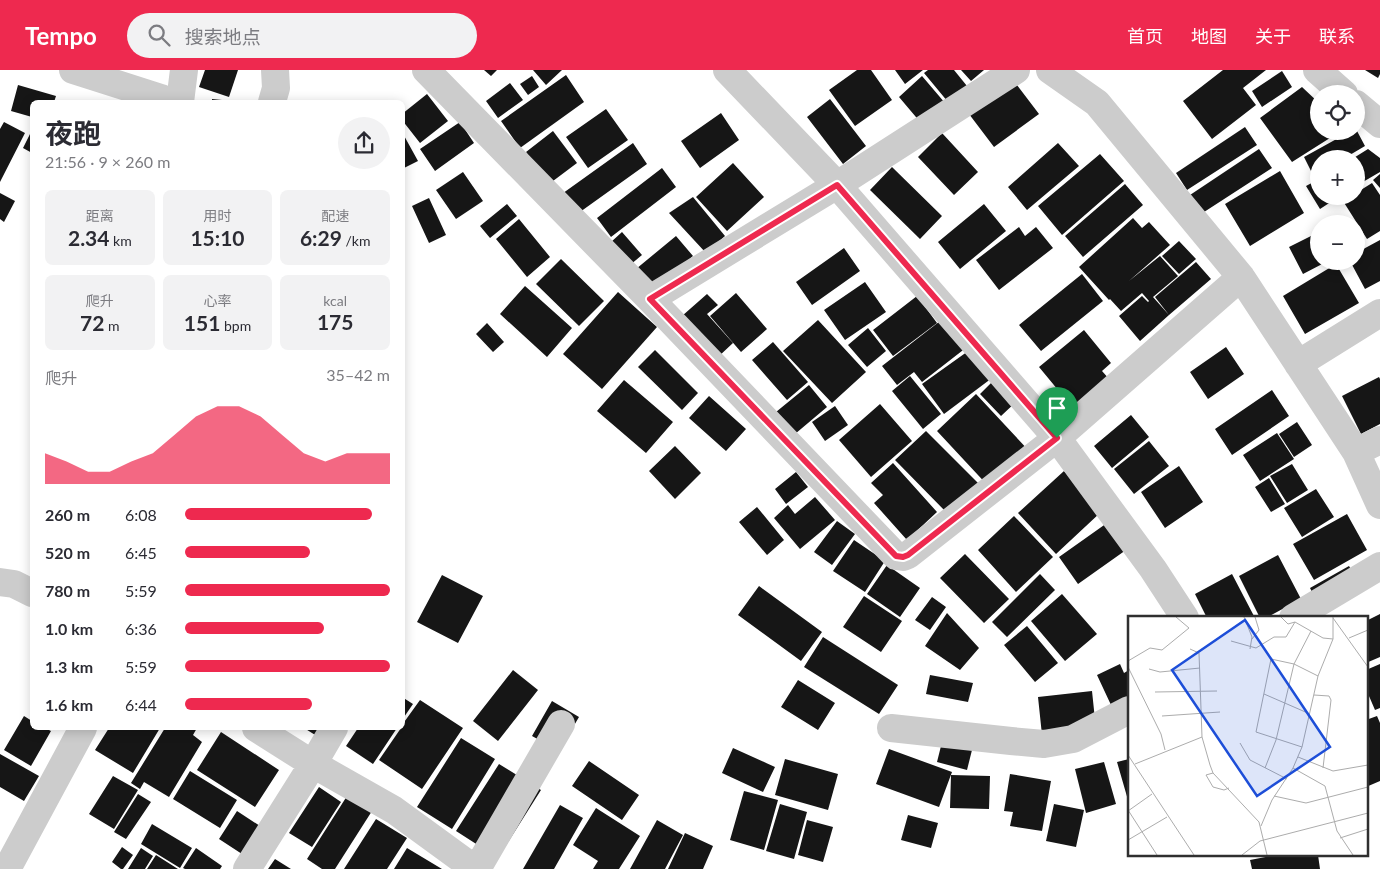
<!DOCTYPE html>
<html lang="zh">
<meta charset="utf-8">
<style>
body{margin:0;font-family:Lato,"Noto Sans SC",sans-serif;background:#f2f2f3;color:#2b2b33;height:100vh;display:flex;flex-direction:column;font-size:19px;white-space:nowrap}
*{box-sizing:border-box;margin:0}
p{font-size:16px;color:#7c7c81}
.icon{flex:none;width:28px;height:28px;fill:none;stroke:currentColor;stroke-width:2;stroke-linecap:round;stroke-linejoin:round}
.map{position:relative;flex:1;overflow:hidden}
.drawer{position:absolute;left:30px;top:30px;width:375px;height:630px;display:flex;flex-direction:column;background:#fff;border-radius:8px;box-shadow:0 2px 12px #0003}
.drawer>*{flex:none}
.controls{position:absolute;left:1310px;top:15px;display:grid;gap:10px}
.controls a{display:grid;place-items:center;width:55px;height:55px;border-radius:50%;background:#fff;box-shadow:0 2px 12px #0003;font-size:25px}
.pin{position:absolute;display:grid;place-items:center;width:42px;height:42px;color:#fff;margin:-51px -21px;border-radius:50% 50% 50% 0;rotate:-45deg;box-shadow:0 0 5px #0007}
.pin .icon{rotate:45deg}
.round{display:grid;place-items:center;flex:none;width:52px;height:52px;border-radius:26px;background:#f2f2f3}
.headline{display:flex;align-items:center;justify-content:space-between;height:85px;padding:0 15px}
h1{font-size:28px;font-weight:700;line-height:38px}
.figures{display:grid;grid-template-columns:repeat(3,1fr);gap:8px;height:85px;padding:5px 15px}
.figures div{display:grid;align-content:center;border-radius:8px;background:#f2f2f3;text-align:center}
.figures b{font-size:21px;font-weight:700}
.figures small{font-size:14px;font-weight:400}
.figures p{font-size:14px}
.chart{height:140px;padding:10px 15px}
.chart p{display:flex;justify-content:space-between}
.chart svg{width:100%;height:90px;margin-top:5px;fill:#ee294f;opacity:.7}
ul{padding:0 15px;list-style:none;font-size:16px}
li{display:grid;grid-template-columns:80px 60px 1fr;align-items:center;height:38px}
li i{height:12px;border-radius:6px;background:#ee294f}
header{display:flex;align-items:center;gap:30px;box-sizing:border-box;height:70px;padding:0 25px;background:#ee294f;color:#fff}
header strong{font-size:24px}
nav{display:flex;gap:28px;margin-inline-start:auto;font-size:18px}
.search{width:350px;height:45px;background:#f2f2f3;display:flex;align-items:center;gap:12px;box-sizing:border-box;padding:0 18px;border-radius:28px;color:#7c7c81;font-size:19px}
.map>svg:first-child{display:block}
.building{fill:#161616}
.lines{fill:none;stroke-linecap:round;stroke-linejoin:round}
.street{stroke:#ccc;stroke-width:28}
.route-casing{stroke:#fff;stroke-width:10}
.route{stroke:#ee294f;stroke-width:6}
.inset-road{fill:none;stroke:#acacac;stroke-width:1}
.view{fill:#1d4ed8;fill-opacity:0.15;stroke:#1d4ed8;stroke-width:2.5}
.inset-edge{fill:none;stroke:#2f2f2f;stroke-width:2.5}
</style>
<header>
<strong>Tempo</strong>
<div class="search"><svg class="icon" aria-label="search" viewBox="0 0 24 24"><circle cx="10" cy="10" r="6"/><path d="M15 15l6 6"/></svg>搜索地点</div>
<nav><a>首页</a><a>地图</a><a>关于</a><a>联系</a></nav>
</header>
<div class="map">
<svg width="1380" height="799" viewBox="0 0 1380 799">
<rect width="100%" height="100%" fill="#fff"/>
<path class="building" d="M205 0H238L229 27 199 17Z
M484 0H497L491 6Z
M533 0H562L546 15Z
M857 0H871L892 30 855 56 829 20Z
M895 0H923L905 14Z
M928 0H954L967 16 948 32 924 3Z
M961 0H984L971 11Z
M1223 0H1266L1243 18 1256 35 1212 69 1183 31Z
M1365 0H1380V4L1378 8Z
M1282 1 1292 17 1262 37 1252 21Z
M566 5 584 32 520 78 501 51Z
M532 6 539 17 528 25 520 14Z
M922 6 945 33 921 53 899 27Z
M1014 11 1039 44 994 77 969 44Z
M510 13 523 30 498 48 486 31Z
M18 15 56 26 54 32H32V47L11 41Z
M1302 17 1319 33V61H1341L1292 92 1260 48Z
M427 24 448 51 420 73 402 50V44Z
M212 29 232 31 231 32H212Z
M830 29 866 76 843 94 807 47Z
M606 39 628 70 588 98 566 67Z
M721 43 739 70 700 98 681 71Z
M4 52 25 63 0 112V59Z
M460 52 474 73 435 101 420 79Z
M1245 57 1257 75 1187 120 1176 103Z
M553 61 577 93 549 114 526 82Z
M1351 61H1357L1365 76 1343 89H1319V102L1313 105 1304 87Z
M402 62 418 91 402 99Z
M942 63 978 102 954 125 918 87Z
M30 64 32 65V83L23 78Z
M633 73 647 94 573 147 559 126Z
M1058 73 1079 96 1027 140 1008 117Z
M1259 79 1272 98 1201 144 1190 125Z
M1368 79 1380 88V102L1356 116V89H1352Z
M1100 84 1124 111 1062 165 1038 136Z
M733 93 764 127 727 161 696 127Z
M892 97 942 146 920 169 870 120Z
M662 98 676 117 611 167 597 148Z
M1280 101 1304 143 1250 176 1225 134Z
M463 102 483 131 456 149 436 120Z
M1380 104V118L1373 110Z
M1319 109V126H1340L1320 139 1306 116Z
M1372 113 1380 125V161L1367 169 1343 131 1351 126H1356V123Z
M1125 114 1143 135 1083 187 1065 166Z
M0 123 15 131 4 152 0 149Z
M693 127 725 166 706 183 669 143Z
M429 128 446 165 429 173 412 136Z
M507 134 517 146 490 168 480 156Z
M984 134 1006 161 960 199 938 172Z
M1133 148 1142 158 1149 152 1170 175 1129 211 1160 186 1178 206 1153 227 1169 245 1140 271 1119 246 1142 226 1148 232 1149 231 1142 223 1121 241 1110 229 1109 230 1079 197Z
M519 149 550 187 527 207 496 169Z
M1019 157 1025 166 1036 157 1053 178 999 220 976 190Z
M622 162 642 185 630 195 610 173Z
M1319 162V191H1328L1303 204 1289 177Z
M676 166 693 186 653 220 636 199Z
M1380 170V211L1365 219 1350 191H1356V183Z
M1179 171 1196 189 1179 204 1162 186Z
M844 178 860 201 812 235 796 212Z
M561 189 604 231 579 256 536 214Z
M1196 192 1211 209 1169 245 1155 227Z
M1336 194 1359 233 1305 264 1283 226Z
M1082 204 1103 231 1041 281 1019 255Z
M865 212 886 242 845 270 824 240Z
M525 216 572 258 547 287 500 244Z
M618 222 657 257 602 319 563 284Z
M736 223 767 259 741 282 710 246Z
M707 224 718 235 707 244 733 273 718 287 682 246Z
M917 226 937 253 893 286 873 260Z
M944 248 967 277 922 312 914 302 897 315 882 296Z
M818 250 866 302 832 333 783 281Z
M487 253 504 272 493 282 476 264Z
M868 258 886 281 867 297 848 275Z
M1084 260 1111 293 1102 301 1118 319 1082 349 1039 297Z
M773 272 808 312 787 330 752 290Z
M1226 277 1244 304 1208 329 1190 302Z
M971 279 992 308 944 344 922 314Z
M655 280 698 323 682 340 638 297Z
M910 306 941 344 923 359 892 321Z
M1379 307 1380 309V354L1361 364 1342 326Z
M995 309 1017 331 1001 346 980 324Z
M624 310 673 352 646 383 597 341Z
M809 315 827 337 795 364 776 342Z
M1272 320 1289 346 1232 385 1215 359Z
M976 324 1031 383 991 419 937 361Z
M709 326 746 359 726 381 689 348Z
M880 334 912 371 871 407 839 370Z
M835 336 848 355 825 371 812 352Z
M1131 345 1149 367 1112 398 1094 376Z
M1297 352 1312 375 1294 387 1279 364Z
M926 361 978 413 947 443 895 390Z
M1277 363 1294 389 1260 411 1243 385Z
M1149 371 1169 396 1134 424 1114 399Z
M675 376 701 403 675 429 649 401Z
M893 393 937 442 907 470 874 433 883 425 871 413Z
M1292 394 1308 420 1287 433 1270 406Z
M1179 396 1203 432 1165 458 1141 422Z
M1064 401 1101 442 1056 484 1018 443Z
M796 402 808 417 786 434 775 419Z
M1269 408 1285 434 1271 442 1255 417Z
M1316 419 1334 447 1302 467 1284 438Z
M815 427 835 450 800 479 774 448 788 435 795 444Z
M757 437 784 470 767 485 739 452Z
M1347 444 1367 480 1314 510 1293 474Z
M1014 446 1053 487 1016 522 978 480Z
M837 451 855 464 832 495 814 482Z
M1107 453 1126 480 1078 514 1059 487Z
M854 470 885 491 865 522 833 501Z
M965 484 1009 529 984 553 940 508Z
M1278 485 1301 529 1266 548H1260L1239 506Z
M887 495 920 518 900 547 867 524Z
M1349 496 1355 506 1315 528 1310 518Z
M1040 504 1055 520 1007 567 992 552Z
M1232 504 1255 548H1207L1195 524Z
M442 505 483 526 458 573 417 552Z
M759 516 822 562 801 591 738 545Z
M1062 524 1097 564 1065 591 1031 551Z
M864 526 902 551 881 582 843 557Z
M932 527 946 537 930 560 915 550Z
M947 543 979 578 960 600 925 576Z
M1380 544V587L1366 593V551Z
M1027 556 1058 593 1035 612 1004 575Z
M823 567 898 615 879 644 804 597Z
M1120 594 1124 603 1129 600V645L1118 650 1097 605Z
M1380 594V638L1375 640 1366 619V600Z
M513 600 538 620 498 671 473 651Z
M930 605 973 613 968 632 926 624Z
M798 610 835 633 818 660 781 637Z
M1092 621 1096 659 1042 665 1038 627Z
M402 627 413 634 402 650Z
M420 630 463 658 422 719 379 690 401 658H402V655Z
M552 631 579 647 559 681 532 666Z
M24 646 32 651V658H45L51 661 31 696 4 680Z
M1377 646 1380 653V711L1366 717V650Z
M109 658H160L133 703 95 680Z
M165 658H197L193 665 202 672 169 727 144 712 140 719 131 713Z
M304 658H327L320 668Z
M358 658H397L373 694 346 676Z
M221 662 279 700 255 737 197 700Z
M461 668 495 689 452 759 417 737Z
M942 672 972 680 967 700 937 692Z
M733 678 775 697 763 722 722 703Z
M889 679 952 702 939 737 876 714Z
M0 684 39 706 24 731 0 717Z
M785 689 838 704 828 740 775 725Z
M1129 689V730H1128L1117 692Z
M589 691 639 725 622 750 572 716Z
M1104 692 1116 734 1086 743 1075 699Z
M499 694 541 720 498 788 456 761Z
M190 701 237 730 220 758 173 729Z
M1010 704 1051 711 1042 761 1010 756 1013 742 1004 741Z
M951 705 990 706 989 739 950 738Z
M113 706 138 720 114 759 89 744Z
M319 717 341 732 312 777 289 763Z
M744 721 778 730 764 780 730 770Z
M138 724 151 732 126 769 114 762Z
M347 726 372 741 335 799H322L307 789Z
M780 734 807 742 794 789 766 781Z
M1054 734 1084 740 1076 777 1046 771Z
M560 735 583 748 554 799H523Z
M596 738 640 766 619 799H593L598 791 573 775Z
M237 741 260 756 242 784 219 769Z
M908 745 938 753 931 778 901 770Z
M376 749 407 768 387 799H344Z
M657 750 683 765 665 799H630Z
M807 750 833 757 823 792 798 785Z
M152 754 192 778 180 798 141 774Z
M685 763 713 776 703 799H668Z
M122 777 133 785 123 799H121L112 792Z
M141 778 153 786 145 799H128Z
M196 778 222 796 220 799H185L183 798Z
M407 778 442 799H394Z
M156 785 178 799H147Z
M1276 785H1318L1320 799H1252L1250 790Z
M275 789 291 799H268Z"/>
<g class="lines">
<path class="street" d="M73 0 161 28 169 32
M426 0 650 229 896 486 903 487 908 485 1057 368 1241 207
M727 0 837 115 1057 368 1153 499 1185 548
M1050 0 1097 33 1241 207 1356 382 1380 435
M1317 0 1344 24
M180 32 184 0
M272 32 276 18 275 0
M1356 34 1380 54
M650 229 837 115 1016 0
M1298 294 1380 243
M1356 382 1380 370
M0 512 14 514 32 523
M1293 548 1380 496
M256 658 313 694 394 740 475 799
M891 658 1011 671 1044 674 1073 669 1129 640
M7 799 83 658
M247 799 313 694 334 658
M477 799 561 654"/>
</g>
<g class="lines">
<g class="route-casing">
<path id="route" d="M837 115 1057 368 908 485 903 487 896 486 650 229Z"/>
</g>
<use href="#route" class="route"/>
</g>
<g transform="translate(1128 546)">
<rect width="240" height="240" fill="#fff"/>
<path class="inset-road" d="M116 1 124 21 122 33M153 1 160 8 167 6 195 22 205 23M205 2 240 51M221 22 240 14M124 23 131 14 127 1M103 25 128 32 146 21H158L167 6M62 33 71 37 74 121 82 149 85 157 131 206 139 239M0 45 22 32 34 34 61 12 48 1M0 51 33 118 37 134M21 53 32 56 72 52M27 76 89 75M136 78 182 98M186 79 201 80 203 84 195 152M34 100 92 96M112 127 122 144 159 163M174 131 128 116 143 43 166 48 190 60M0 139 66 239M170 141 205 155 240 149M7 148 74 121M137 152 148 124 166 48 183 15M165 152 197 170 209 215 225 239M85 157 78 159 85 171 96 174 101 172M146 180 178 187 240 171M0 194 29 239M0 195 24 178M133 210 144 184 165 152 174 131 190 60 205 23V1M212 222 240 213M0 224 39 201M114 239 132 225 240 197"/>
<path class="view" d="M117 4 202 131 129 180 44 54Z"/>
<rect width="240" height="240" class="inset-edge"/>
</g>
</svg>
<div class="controls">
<a><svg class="icon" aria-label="locate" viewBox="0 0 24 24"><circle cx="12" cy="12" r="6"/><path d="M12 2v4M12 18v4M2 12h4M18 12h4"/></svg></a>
<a>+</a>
<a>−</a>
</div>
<div class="pin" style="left:1057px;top:368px;background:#1e9e55"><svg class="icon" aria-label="arrive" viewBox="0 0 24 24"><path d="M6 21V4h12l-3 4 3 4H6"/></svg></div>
<section class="drawer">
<div class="headline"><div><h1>夜跑</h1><p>21:56 · 9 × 260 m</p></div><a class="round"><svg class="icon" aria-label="share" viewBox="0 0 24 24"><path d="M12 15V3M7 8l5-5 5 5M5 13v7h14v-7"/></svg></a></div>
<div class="figures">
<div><p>距离</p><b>2.34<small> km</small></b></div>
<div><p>用时</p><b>15:10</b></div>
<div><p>配速</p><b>6:29<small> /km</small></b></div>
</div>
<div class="figures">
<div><p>爬升</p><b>72<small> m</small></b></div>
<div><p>心率</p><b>151<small> bpm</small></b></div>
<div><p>kcal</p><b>175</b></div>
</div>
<div class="chart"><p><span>爬升</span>35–42 m</p>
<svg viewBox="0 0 160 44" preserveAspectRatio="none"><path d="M0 44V29L10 33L20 38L30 38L40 33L50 29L60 20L70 11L80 6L90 6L100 11L110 20L120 29L130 33L140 29L150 29L160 29V44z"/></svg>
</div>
<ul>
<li><b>260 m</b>6:08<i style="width:91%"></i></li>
<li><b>520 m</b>6:45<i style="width:61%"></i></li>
<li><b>780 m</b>5:59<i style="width:100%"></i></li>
<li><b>1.0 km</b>6:36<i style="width:68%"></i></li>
<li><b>1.3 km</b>5:59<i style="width:100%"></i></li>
<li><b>1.6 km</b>6:44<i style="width:62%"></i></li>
</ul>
</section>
</div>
